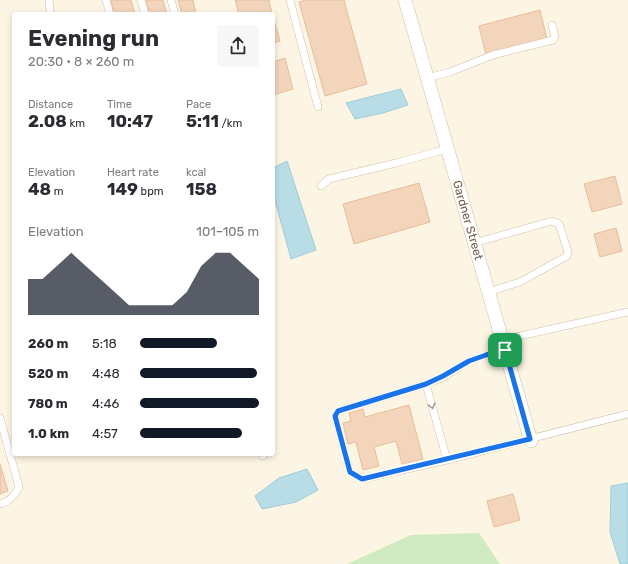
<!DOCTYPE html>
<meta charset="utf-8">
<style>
body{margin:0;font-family:Rubik,sans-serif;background:#f7f7f7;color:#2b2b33;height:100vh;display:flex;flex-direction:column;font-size:15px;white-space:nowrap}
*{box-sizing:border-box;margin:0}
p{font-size:13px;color:#7c7c81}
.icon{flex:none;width:22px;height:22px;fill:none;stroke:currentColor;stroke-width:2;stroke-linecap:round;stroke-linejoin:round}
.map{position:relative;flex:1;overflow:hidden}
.drawer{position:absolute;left:12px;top:12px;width:263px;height:444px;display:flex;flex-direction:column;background:#fff;border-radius:4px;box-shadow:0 2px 6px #0003}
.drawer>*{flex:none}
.pin{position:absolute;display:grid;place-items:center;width:34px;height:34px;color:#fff;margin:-17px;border-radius:8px;box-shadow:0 2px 6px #0006}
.round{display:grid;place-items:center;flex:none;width:42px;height:42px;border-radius:4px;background:#f7f7f7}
.overview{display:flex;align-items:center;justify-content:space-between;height:68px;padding:0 16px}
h1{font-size:22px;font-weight:700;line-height:30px}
.metrics{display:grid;grid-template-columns:repeat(3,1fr);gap:6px;height:68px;padding:4px 16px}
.metrics div{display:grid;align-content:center}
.metrics b{font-size:17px;font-weight:700}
.metrics small{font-size:11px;font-weight:400}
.metrics p{font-size:11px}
.chart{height:112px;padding:8px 16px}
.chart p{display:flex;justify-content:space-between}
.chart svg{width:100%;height:72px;margin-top:4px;fill:#111827;opacity:.7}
ul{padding:0 16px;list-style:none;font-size:13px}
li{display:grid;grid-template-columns:64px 48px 1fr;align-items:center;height:30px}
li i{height:10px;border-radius:5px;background:#111827}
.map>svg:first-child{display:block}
.green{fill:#d0ebc2}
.water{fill:#b8dde7;stroke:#9eccd9}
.building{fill:#f3d5bb;stroke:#e6bd9b}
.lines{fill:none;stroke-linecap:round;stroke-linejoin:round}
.lane-casing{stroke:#cfbdaa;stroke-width:8}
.street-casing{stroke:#cfbdaa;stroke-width:14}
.lane{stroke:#fff;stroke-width:7}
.street{stroke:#fff;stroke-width:13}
.oneway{stroke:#ad9d92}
.route-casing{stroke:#fff;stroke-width:8}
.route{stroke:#1a73e8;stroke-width:5}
.labels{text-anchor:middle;stroke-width:3.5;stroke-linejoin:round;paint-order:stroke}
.street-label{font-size:12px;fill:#775c49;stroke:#fff9eb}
</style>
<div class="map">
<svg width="628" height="564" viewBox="0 0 628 564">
<rect width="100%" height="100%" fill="#fdf5e4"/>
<path class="green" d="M479 533 500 564H347L411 535Z"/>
<path class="water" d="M401 89 408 105 383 113 355 119 346 103Z
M287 161 316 250 291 259 273 193V168Z
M307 469 318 490 296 502 262 509 255 496 279 478Z
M628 483V564H620L610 532 611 486Z"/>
<path class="building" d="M111 0H131L135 14H114Z
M146 0H163L167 14H150Z
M178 0H193L196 14H182Z
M235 0H269L272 14H239Z
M306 0H344L367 84 325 96 299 2Z
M540 10 547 39 486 55 479 26Z
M273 17 280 41 273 43Z
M285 58 293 89 273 95V62Z
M615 176 622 204 592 212 584 184Z
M419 183 430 222 354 244 343 204Z
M616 228 622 251 600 257 594 234Z
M409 405 423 459 402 464 396 441 374 447 379 466 363 470 356 442 348 444 343 423 351 421 349 413 363 409 365 417Z
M0 464 8 491 0 494Z
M513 494 520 520 494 527 487 501Z"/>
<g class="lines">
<g class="lane-casing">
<path id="lane" d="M49 0 50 10
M106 0 110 14
M141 0 145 14
M171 0 175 14
M290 0 318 107
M427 78 450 72 493 55 553 40 555 36 552 25
M321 186 329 179 396 163 447 149
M474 243 552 221 559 224 568 252 567 256 520 282 488 292
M502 340 628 312
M505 349 486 355 469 361 443 377 426 384 447 460 628 414
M426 384 338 411 335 416 350 472 362 479 447 460
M0 418 19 487C15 496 10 501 0 504
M263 454V456"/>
</g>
<g class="street-casing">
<g id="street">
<path id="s1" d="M405 0 531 441"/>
</g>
</g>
<use href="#lane" class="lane"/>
<use href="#street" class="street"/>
</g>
<defs><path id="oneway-chevron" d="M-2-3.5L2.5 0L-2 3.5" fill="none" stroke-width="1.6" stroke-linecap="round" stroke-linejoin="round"/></defs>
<use class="oneway" href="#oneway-chevron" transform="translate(432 406) rotate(75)"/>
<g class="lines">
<g class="route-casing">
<path id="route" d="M505 350 530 439 362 479 350 472 335 416 338 411 426 384 443 376 469 361 486 355Z"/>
</g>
<use href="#route" class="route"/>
</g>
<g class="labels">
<g class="street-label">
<text dy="4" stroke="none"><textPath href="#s1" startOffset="229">Gardner Street</textPath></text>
</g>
</g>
</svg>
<div class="pin" style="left:505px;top:350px;background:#1e9e55"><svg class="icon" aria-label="arrive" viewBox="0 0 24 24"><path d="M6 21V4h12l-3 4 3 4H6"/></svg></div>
<section class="drawer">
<div class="overview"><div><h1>Evening run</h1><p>20:30 · 8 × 260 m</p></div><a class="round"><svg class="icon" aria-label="share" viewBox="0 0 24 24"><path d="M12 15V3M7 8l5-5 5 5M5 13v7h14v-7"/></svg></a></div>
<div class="metrics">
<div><p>Distance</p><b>2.08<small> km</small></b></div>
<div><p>Time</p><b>10:47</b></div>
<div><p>Pace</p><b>5:11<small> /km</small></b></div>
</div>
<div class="metrics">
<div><p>Elevation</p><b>48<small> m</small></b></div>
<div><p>Heart rate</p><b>149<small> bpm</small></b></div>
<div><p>kcal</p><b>158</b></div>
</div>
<div class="chart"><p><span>Elevation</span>101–105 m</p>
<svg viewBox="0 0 160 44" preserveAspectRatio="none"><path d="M0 44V22L10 22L20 14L30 6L40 14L50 22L60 30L70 38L80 38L90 38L100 38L110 30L120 14L130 6L140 6L150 14L160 22V44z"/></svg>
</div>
<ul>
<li><b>260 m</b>5:18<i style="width:65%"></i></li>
<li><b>520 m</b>4:48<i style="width:98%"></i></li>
<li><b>780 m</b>4:46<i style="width:100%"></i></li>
<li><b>1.0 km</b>4:57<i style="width:86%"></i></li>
</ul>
</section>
</div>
